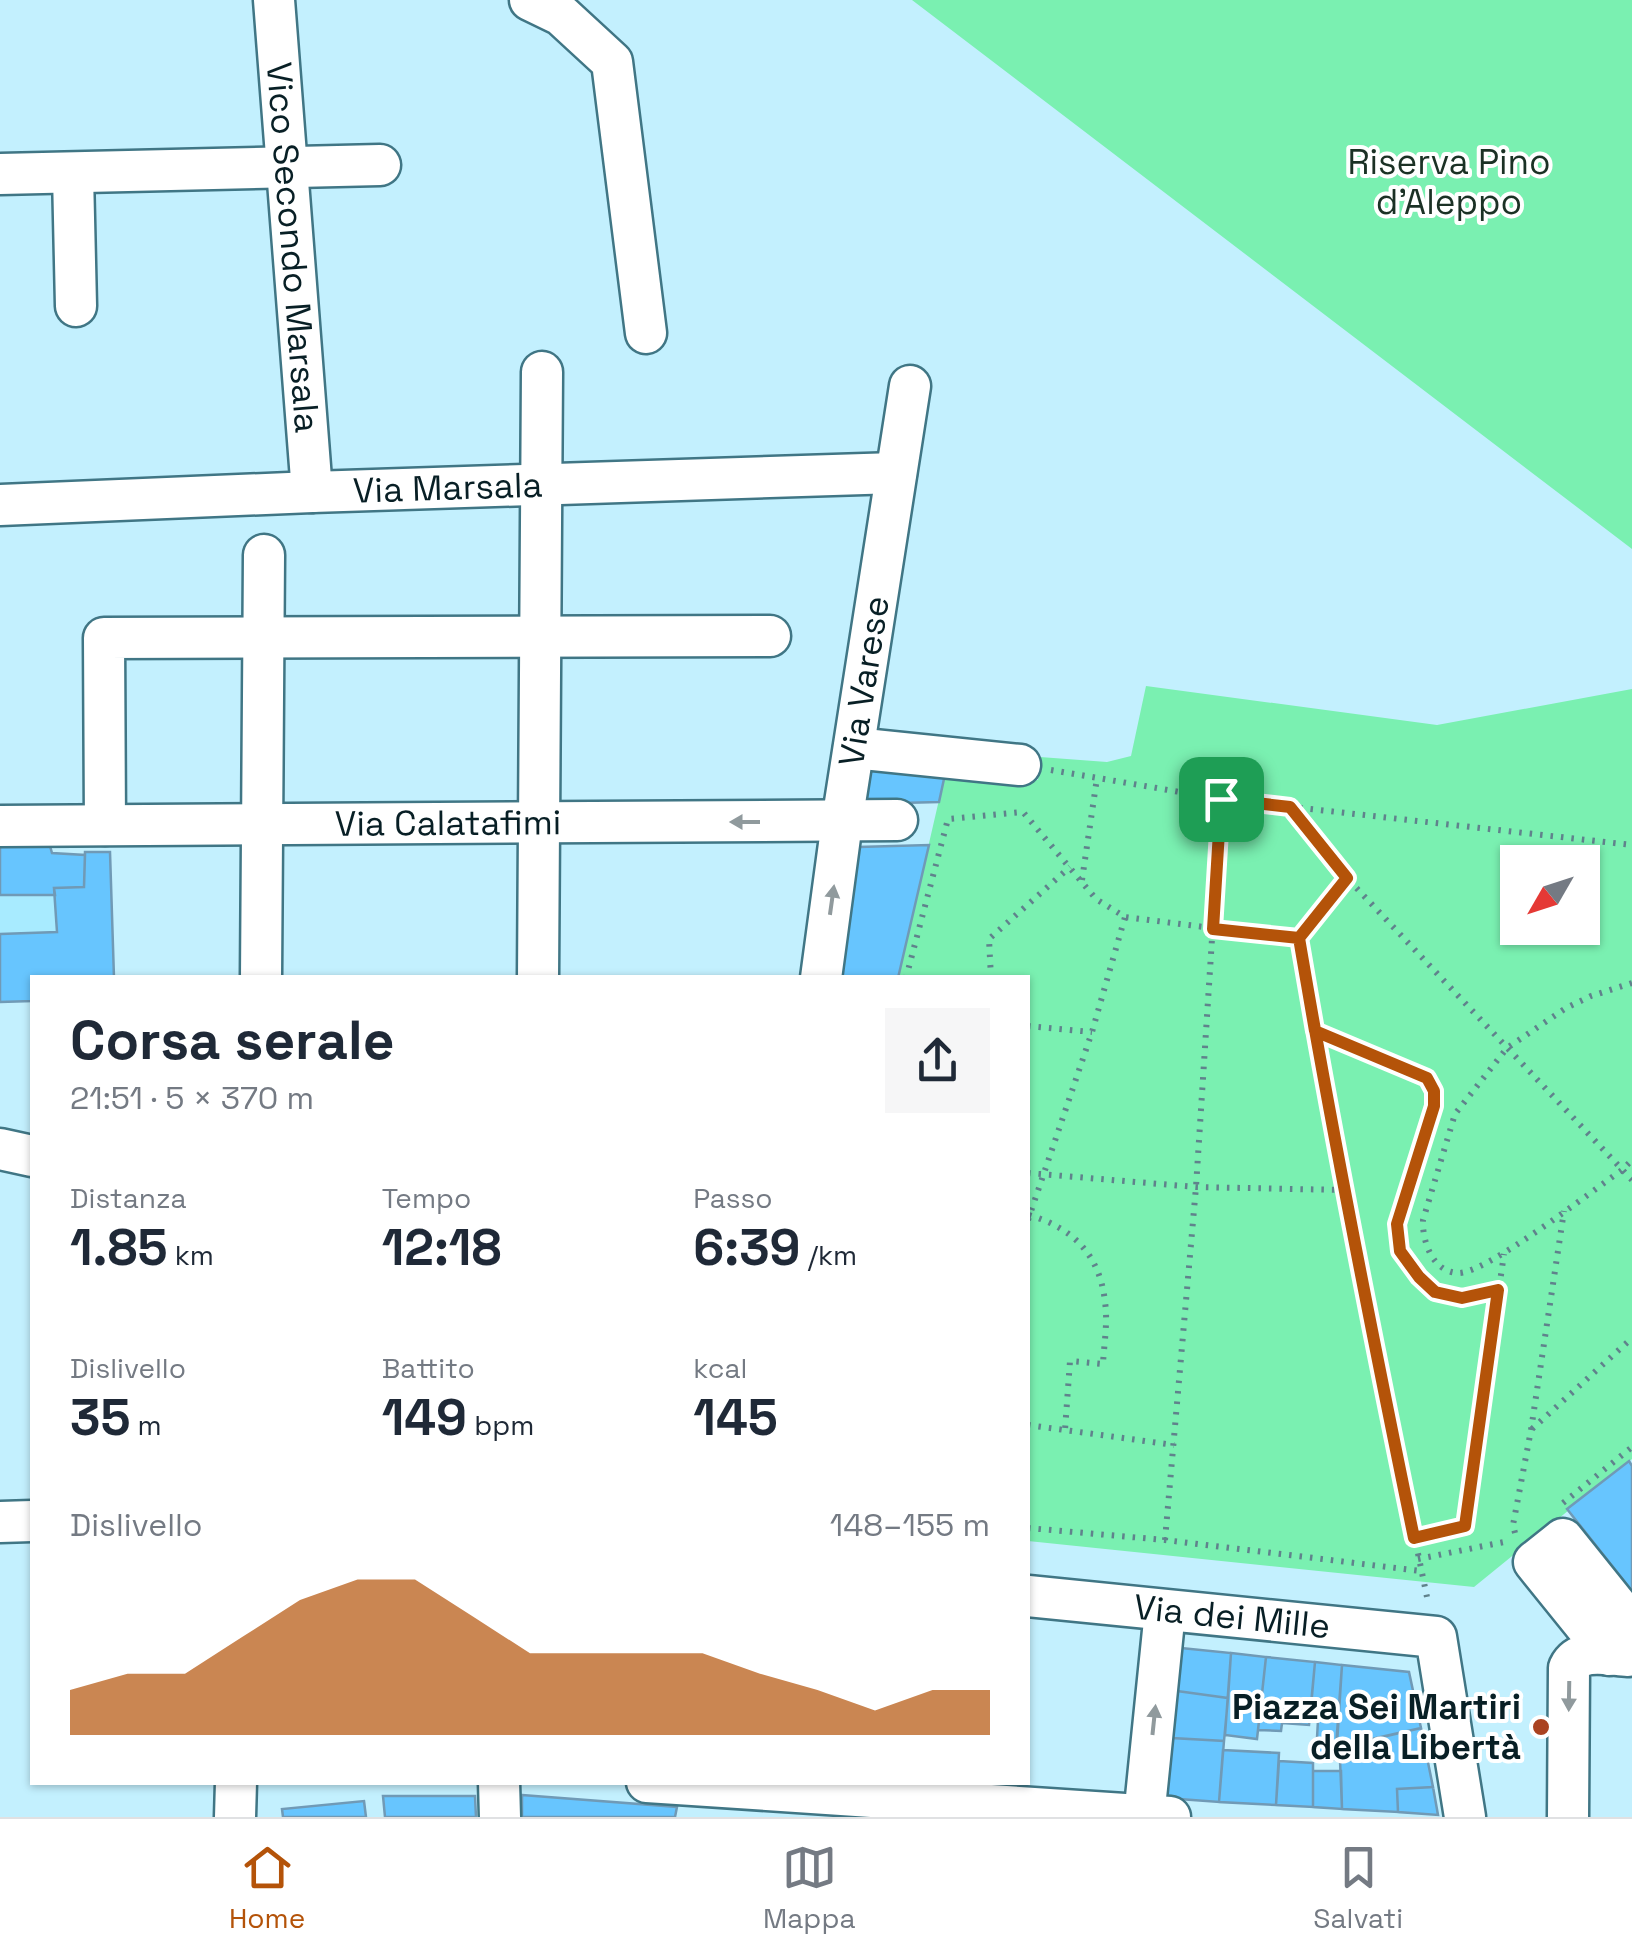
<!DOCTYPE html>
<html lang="it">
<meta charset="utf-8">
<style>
body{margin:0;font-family:"Space Grotesk",sans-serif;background:#f6f6f7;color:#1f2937;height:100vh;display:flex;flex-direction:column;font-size:38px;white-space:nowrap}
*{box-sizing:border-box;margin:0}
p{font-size:32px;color:#747a83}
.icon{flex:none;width:55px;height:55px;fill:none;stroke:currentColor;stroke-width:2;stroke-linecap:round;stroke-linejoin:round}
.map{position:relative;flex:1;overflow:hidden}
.panel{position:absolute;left:30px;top:975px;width:1000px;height:810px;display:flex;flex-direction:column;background:#fff;border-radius:0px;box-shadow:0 2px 8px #0004}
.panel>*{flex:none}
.needle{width:65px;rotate:231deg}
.buttons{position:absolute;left:1500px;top:845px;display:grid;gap:20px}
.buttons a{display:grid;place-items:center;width:100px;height:100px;border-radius:0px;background:#fff;box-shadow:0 2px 8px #0004;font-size:50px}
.pin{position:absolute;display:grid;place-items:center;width:85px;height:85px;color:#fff;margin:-42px;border-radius:20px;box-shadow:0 5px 15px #0006}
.round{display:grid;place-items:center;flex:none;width:105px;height:105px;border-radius:0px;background:#f6f6f7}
.headline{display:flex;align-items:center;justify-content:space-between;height:170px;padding:0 40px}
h1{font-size:55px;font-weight:700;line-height:75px}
.metrics{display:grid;grid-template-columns:repeat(3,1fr);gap:15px;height:170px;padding:10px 40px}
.metrics div{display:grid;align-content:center}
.metrics b{font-size:50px;font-weight:700}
.metrics small{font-size:28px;font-weight:400}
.metrics p{font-size:28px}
.chart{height:280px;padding:20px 40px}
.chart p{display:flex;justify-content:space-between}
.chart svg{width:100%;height:180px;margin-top:10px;fill:#b45309;opacity:.7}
.dock{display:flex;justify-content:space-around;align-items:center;height:140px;border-top:2px solid #e0e1e3;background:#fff;font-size:28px;color:#747a83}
.dock a{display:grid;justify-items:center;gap:5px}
.dock .current{color:#b45309}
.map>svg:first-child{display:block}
.built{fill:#a8ebff}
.green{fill:#7af0b1;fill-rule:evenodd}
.building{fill:#67c5fe;stroke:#709ab6;stroke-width:2.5}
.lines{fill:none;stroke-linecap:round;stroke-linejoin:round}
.minor-casing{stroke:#407685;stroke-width:45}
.path{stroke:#60828c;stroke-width:6;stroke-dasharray:2.5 8;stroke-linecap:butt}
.minor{stroke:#fff;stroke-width:40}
.oneway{fill:#909a9d}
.route-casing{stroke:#fff;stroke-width:20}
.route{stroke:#b45309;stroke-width:12}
.poi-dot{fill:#aa4220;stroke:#fff;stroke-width:4}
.labels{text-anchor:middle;stroke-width:8;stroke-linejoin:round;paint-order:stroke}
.park-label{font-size:35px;fill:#1b3125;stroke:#fff}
.street-label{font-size:35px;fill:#081f25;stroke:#fff}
.poi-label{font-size:35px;font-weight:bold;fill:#081f25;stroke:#fff;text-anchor:end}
</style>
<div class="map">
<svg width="1632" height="1817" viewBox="0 0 1632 1817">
<rect width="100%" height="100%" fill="#c3f0fe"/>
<path class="built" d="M85 852H110L114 977 32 978V1001L0 1002V895H54L83 887Z"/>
<path class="green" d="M912 0H1632V549Z
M1146 686 1437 725 1632 689V1459L1474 1587 1028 1541V978H898L947 765 1038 780 1040 757 1107 762 1131 756ZM1518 862H1582V928H1518Z"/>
<path class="building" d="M869 756 947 765 939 802 861 804Z
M929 845 898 978H839L858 847Z
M0 846H50L52 853 85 855 84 887 54 888 55 895H0Z
M85 852H110L114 978H32V1001L0 1002V934L57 932 54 888 84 887Z
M1629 1461 1632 1466V1591L1567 1509Z
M1181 1648 1231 1653 1228 1698 1177 1691Z
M1231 1653 1266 1657 1257 1739 1225 1735Z
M1266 1657 1315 1662 1309 1725 1282 1723 1281 1731 1258 1730Z
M1315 1662 1342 1665 1336 1760 1316 1756 1318 1720 1310 1718Z
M1342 1665 1409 1672 1421 1728 1336 1747Z
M1177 1691 1228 1698 1224 1741 1172 1738Z
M1421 1728 1433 1787 1397 1789 1398 1812 1342 1809 1340 1760H1359L1361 1742Z
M1172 1738 1224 1741 1219 1802 1166 1798Z
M1223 1750 1279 1753 1276 1805 1219 1802Z
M1279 1761 1313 1763V1807L1276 1805Z
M1313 1771H1341L1342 1809 1313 1807Z
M1433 1787 1438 1815 1398 1812 1397 1789Z
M522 1795 677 1807 675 1817H522Z
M383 1796H475L476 1817H385Z
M364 1801 366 1817H283L282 1809Z"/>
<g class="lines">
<g class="minor-casing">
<g id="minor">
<path id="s1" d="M274 0 312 492"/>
<path d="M530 0 561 15 612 62 646 333"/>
<path d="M0 174 380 165"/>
<path d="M73 174 76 306"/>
<path id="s2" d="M0 505 312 492 896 473"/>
<path d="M854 748 1020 765"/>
<path d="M105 825 104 638 770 636"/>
<path id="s3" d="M0 826 897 820"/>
<path d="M261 978 264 555"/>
<path d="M538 978 542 372"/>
<path id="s4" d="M821 978 842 822 910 386"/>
<path d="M0 1149 32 1156"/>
<path d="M0 1522 32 1521"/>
<path id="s5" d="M1028 1596 1436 1637 1465 1817"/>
<path d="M1609 1655 1534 1562 1563 1539 1632 1625"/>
<path d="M499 1782 500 1817"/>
<path d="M647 1782 1170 1817"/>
<path d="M235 1817 236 1782"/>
<path d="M1144 1817 1165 1611"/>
<path d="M1568 1817 1569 1668C1579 1647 1608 1655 1628 1656"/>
</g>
</g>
<path class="path" d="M1051 770 1221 799 1632 845
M1290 807 1347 878 1632 1180
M1347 878 1299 939 1343 1190 1428 1602
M1082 880 1097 778
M906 978 948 819 1023 812 1096 899 1125 917 1299 939
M991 978 989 939 1070 867
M1632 983 1591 996 1566 1008 1507 1048 1455 1114 1423 1220C1422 1240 1432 1272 1458 1273 1486 1274 1593 1190 1622 1170L1632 1160
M1028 1026 1092 1032
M1315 1031 1427 1078 1434 1091V1106L1397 1224 1401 1251 1419 1277 1435 1292 1462 1298 1498 1291
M1028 1173 1196 1187 1343 1190
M1029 1215C1073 1228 1100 1255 1105 1302 1108 1322 1104 1344 1103 1364L1070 1361 1065 1430
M1028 1220 1092 1032 1125 917
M1028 1425 1174 1445
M1532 1429 1632 1338
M1563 1503 1632 1447
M1028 1528 1165 1540 1421 1571
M1515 1533 1513 1525 1531 1430 1564 1211
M1414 1539 1465 1525 1504 1254
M1165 1540 1196 1187 1221 799
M1418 1559 1504 1542"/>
<use href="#minor" class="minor"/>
</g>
<defs><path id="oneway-solid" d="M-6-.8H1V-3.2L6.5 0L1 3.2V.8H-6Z" transform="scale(2.5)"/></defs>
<g class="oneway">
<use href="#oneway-solid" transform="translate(745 822) rotate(180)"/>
<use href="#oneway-solid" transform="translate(832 900) rotate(-82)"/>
<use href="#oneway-solid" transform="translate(1569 1696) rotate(91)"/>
<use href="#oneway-solid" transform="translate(1154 1720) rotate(-84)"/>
</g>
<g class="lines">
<g class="route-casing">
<path id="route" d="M1221 799 1213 929 1299 938C1333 1139 1373 1339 1414 1538L1465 1526 1498 1290 1462 1298 1435 1292 1419 1277 1400 1251 1397 1224 1434 1106V1091L1427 1078 1315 1031 1299 938 1347 878 1290 807 1221 799"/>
</g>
<use href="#route" class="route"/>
</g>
<circle class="poi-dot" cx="1541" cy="1727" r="10"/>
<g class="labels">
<g class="park-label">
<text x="1449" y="174">Riserva Pino<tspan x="1449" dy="40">d'Aleppo</tspan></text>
</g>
<g class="street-label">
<text dy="12" stroke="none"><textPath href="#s1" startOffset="248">Vico Secondo Marsala</textPath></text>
<text dy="12" stroke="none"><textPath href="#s2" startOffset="448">Via Marsala</textPath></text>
<text dy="12" stroke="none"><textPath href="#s4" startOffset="300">Via Varese</textPath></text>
<text dy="12" stroke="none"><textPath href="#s3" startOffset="448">Via Calatafimi</textPath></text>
<text dy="12" stroke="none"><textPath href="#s5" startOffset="205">Via dei Mille</textPath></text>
</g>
<g class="poi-label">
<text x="1521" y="1719">Piazza Sei Martiri<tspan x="1521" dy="40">della Libertà</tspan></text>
</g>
</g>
</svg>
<div class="buttons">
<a><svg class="needle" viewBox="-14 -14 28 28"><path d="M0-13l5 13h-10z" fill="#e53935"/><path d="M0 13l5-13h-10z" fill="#747a83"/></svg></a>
</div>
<div class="pin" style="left:1221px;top:799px;background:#1e9e55"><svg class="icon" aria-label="arrive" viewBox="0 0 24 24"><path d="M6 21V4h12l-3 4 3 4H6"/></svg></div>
<section class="panel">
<div class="headline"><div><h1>Corsa serale</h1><p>21:51 · 5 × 370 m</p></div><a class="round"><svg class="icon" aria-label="share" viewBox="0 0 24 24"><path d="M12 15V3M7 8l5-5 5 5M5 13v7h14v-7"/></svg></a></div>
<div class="metrics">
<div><p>Distanza</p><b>1.85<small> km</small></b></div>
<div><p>Tempo</p><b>12:18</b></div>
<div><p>Passo</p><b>6:39<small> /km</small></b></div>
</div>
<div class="metrics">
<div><p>Dislivello</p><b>35<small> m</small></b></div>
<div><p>Battito</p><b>149<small> bpm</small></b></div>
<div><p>kcal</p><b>145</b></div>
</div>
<div class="chart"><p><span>Dislivello</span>148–155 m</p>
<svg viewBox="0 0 160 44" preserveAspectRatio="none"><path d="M0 44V33L10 29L20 29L30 20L40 11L50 6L60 6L70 15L80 24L90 24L100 24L110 24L120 29L130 33L140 38L150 33L160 33V44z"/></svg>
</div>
</section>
</div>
<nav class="dock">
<a class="current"><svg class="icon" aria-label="home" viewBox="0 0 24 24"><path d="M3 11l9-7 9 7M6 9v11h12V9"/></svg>Home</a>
<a><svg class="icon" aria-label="map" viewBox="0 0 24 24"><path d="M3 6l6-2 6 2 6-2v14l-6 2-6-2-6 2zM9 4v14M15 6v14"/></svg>Mappa</a>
<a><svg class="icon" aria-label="saved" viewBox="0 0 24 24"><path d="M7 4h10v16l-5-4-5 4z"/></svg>Salvati</a>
</nav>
